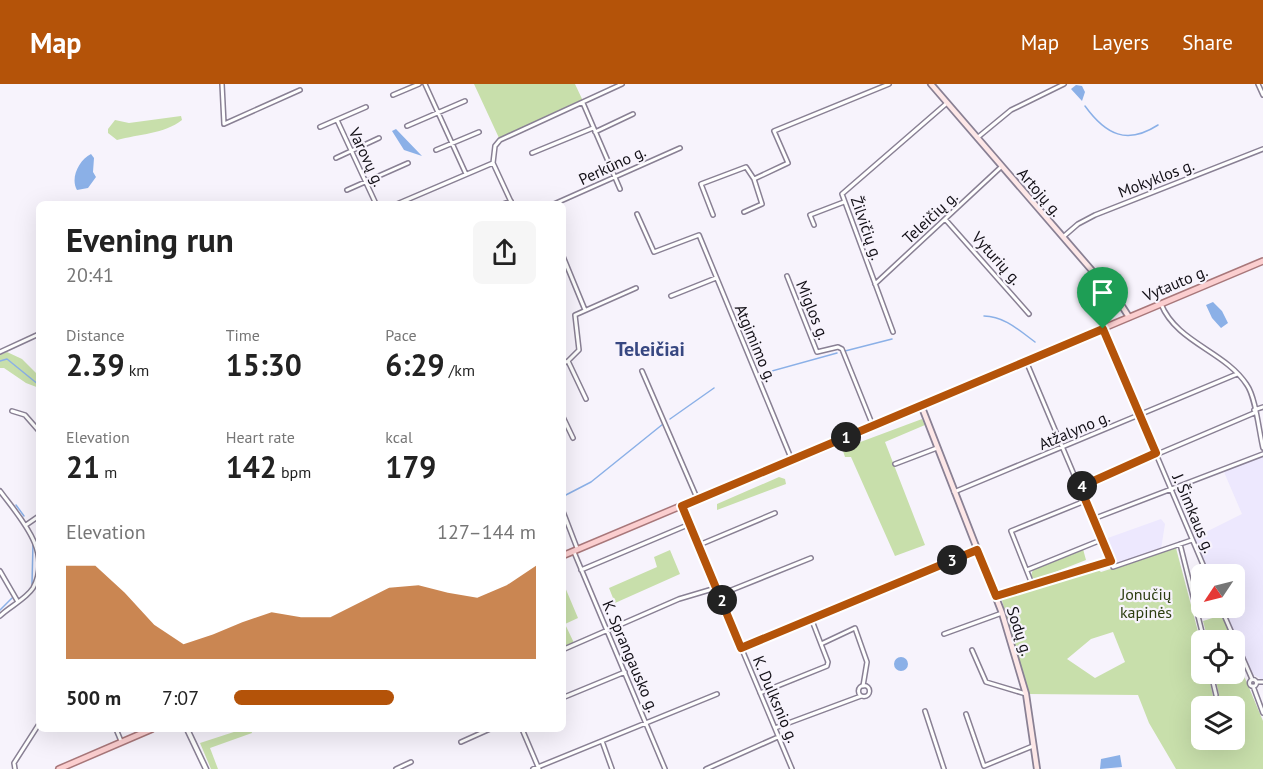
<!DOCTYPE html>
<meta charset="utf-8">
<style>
body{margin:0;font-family:"PT Sans",sans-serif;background:#f6f6f6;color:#222;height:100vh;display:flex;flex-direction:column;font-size:22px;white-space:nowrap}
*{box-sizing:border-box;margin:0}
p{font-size:20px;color:#767676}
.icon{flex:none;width:33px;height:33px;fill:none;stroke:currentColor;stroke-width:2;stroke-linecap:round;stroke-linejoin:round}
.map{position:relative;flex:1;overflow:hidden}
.details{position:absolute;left:36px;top:117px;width:530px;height:531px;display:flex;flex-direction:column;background:#fff;border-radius:9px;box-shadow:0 6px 24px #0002}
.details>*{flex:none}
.needle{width:39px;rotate:235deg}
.buttons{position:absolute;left:1191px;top:480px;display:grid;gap:12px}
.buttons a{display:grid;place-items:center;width:54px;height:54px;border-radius:9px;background:#fff;box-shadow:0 6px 24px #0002;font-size:30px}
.pin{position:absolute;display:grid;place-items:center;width:51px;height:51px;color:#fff;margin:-62px -26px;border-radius:50% 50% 50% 0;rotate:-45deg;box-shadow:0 0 6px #0007}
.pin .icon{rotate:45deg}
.km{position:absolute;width:30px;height:30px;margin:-15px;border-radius:50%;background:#222;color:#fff;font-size:16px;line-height:30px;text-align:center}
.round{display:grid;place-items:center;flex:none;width:63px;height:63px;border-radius:9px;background:#f6f6f6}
.overview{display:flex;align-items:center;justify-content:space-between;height:102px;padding:0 30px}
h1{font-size:33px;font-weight:800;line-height:45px}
.metrics{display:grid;grid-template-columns:repeat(3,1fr);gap:9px;height:102px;padding:6px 30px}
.metrics div{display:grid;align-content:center}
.metrics b{font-size:30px;font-weight:800}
.metrics small{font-size:16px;font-weight:400}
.metrics p{font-size:16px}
.chart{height:168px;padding:12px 30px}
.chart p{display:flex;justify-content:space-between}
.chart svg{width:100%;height:108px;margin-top:6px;fill:#b45309;opacity:.7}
ul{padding:0 30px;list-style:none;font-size:20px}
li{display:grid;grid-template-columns:96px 72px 1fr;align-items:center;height:45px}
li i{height:15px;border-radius:8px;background:#b45309}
header{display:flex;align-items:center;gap:36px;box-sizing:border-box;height:84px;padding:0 30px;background:#b45309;color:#fff}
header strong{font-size:28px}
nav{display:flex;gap:33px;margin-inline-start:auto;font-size:21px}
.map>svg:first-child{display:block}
.industrial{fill:#ede8fe}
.green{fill:#c8dfab;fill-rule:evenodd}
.water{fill:#8bb0e7}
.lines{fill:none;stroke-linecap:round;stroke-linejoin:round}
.stream{stroke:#8bb0e7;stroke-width:1.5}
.minor-casing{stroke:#898094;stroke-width:6}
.tertiary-casing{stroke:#898094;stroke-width:7}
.secondary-casing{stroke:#898094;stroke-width:8}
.primary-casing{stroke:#a8777a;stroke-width:8}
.minor{stroke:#fff;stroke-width:3}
.tertiary{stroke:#fff;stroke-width:4}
.secondary{stroke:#fde7e7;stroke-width:4.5}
.primary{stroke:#fbcecf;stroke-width:5}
.route-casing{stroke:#fff;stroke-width:12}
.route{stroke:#b45309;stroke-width:8}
.labels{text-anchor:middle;stroke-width:4.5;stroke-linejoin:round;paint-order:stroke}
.street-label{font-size:16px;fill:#131017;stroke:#f7f3fc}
.park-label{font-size:16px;fill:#2d3e11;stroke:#f7f3fc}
.quarter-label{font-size:20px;font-weight:bold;fill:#374781;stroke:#f7f3fc}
</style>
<header>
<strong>Map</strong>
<nav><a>Map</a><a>Layers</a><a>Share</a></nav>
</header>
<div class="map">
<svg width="1263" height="685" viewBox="0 0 1263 685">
<rect width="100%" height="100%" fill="#f7f3fc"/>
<path class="industrial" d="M1263 371V596L1252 590 1224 524H1234V490H1210L1194 454 1242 430 1224 388Z
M1161 435 1165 440 1161 465 1115 480 1105 455Z
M1235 561 1245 587H1235Z"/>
<path class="green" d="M474 0H575L583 17 499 54Z
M181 32 182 36C164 50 139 50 117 56L108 49V45L115 36 129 39Z
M7 268 22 275 39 292V304L26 299 4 284H0V271Z
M922 335 925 341 885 358 925 461 895 472 851 373H845L843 367 847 363Z
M779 393 785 395 786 400 717 426V420Z
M1176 464 1201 559 1202 590H1208L1213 612H1219L1215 590 1242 587 1263 637V685H1176L1149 639 1138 611 1028 610 1001 513 1095 483 1101 488ZM1113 548 1125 578 1095 594 1067 575 1091 555ZM1202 622H1234V656H1202Z
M1083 465 1086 476 1035 496 1031 492 1033 485Z
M670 466 680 490 615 519 609 504 657 483 654 473Z
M562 496 578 534 565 540 574 559 564 563Z
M1222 531 1233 556H1208L1203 537Z
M243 645H251L252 649 210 664 218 685H211L200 659Z"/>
<path class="water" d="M1076 1 1082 2 1085 8 1082 17 1071 5Z
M396 45 422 72 404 66 392 47Z
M91 70 94 74 93 88 96 93 88 104 77 106C70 94 79 76 91 70Z
M1213 218 1222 227 1228 239 1221 244 1212 234 1206 221Z
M894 580a7 7 0 1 1 14 0a7 7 0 1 1-14 0Z
M1120 671 1122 683 1100 685 1101 675Z"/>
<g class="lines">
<path class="stream" d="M1085 22C1106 51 1127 61 1158 41
M984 232C1004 232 1020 247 1035 258
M845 267 892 255
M0 277 7 275 39 301
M761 290 837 269
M670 335 714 304
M562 413 591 398 663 340
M16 421 24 432
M32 500 33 459
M0 526 12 514"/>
<g class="minor-casing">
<path id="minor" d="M222 0 224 40 300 6
M425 0 466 90
M1258 0 1263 11
M393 11 419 0
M583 19 620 105
M337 36 376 120
M407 42 465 17
M320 43 366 23
M595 48 633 30
M977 54 1011 26 1064 0
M436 66 479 48
M532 69 593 44
M336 74 379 54
M493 79 512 120
M347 106 408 79
M397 120 493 79 495 62 500 56 622 0
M503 120 511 117
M554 120 680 64
M744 128 762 120 754 95
M637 130 654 168 699 151 791 374
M713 131 701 100 746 83 754 95 788 79 774 47 889 0
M945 135 1029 230
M814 141 810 131 844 118
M1063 153 1078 140 1095 131 1263 65
M562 170 585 226
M787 192 817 268 838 263 842 265 873 342
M875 200 1001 83
M671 212 716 194
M1161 220C1177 259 1225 267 1247 301 1256 314 1259 348 1263 364
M1103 245 1207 490
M893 248 842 110 947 19
M0 268 39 250
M568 277 579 266 575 231 636 204
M1026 277 1113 483 1192 456
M562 280 568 277 586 315
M642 287 697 414
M1254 326 1263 323
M12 327 25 331 39 347
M562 331 573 354
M895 380 937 364
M1080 403 1254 329
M0 407C20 434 53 468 33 504 26 515 9 523 0 532
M954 408 1237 290
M682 422 792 685
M562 425 577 464
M1093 435 1263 370
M26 441 39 432
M1180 460 1204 556
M699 461 775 429
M574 468 665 685
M581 486 690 440
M1027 486 1101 456
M0 487 18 518
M1032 500 1111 477
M719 511 811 474
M996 512 1032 500 1011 447 1085 417
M1221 524 1252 595
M811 534 821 560
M944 550 1002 529
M741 564 977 466
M562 566 679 515 716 504
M972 566 986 598 1026 610
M1211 590 1216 611
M1249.5 599a3.5 3.5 0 1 1 7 0a3.5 3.5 0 1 1-7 0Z
M1257 598H1263
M858.5 607a5.5 5.5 0 1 1 11 0a5.5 5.5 0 1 1-11 0Z
M1253 602 1263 629
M760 609 827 582 828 578 821 560 855 544 867 578 863 602
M562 614 625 588
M925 627 944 685
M966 630 984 682 1033 662
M775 644 861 612
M116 645 121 657
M522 645 539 685
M602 657 612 685
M461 658 490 645
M15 685 14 679 39 640
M396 685 411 678
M533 685 717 610
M706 685 778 653"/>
</g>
<g class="tertiary-casing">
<path id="tertiary" d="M187 645 206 685"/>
</g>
<g class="secondary-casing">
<path id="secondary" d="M931 0 1120 219 1129 233
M921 321 1002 529 1026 610 1037 685"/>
</g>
<g class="primary-casing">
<path id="primary" d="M562 472 1263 177
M59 685 152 645"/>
</g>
<use href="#minor" class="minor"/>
<use href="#tertiary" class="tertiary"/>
<use href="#secondary" class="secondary"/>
<use href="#primary" class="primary"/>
</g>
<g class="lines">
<g class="route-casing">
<path id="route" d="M1103 245 1156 369 1080 403 1111 477 996 512 977 466 741 564 682 422Z"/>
</g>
<use href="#route" class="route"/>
</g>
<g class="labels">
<g class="street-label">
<text transform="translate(367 73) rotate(65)" y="6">Varovų g.</text>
<text transform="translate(612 81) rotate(-25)" y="6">Perkūno g.</text>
<text transform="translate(1156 94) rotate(-21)" y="6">Mokyklos g.</text>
<text transform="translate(1040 108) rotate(49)" y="6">Artojų g.</text>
<text transform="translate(930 133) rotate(-43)" y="6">Teleičių g.</text>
<text transform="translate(867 144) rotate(71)" y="6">Žilvičių g.</text>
<text transform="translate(997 174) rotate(48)" y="6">Vyturių g.</text>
<text transform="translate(1175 199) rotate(-23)" y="6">Vytauto g.</text>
<text transform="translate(813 226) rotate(68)" y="6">Miglos g.</text>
<text transform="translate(756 259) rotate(67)" y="6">Atgimimo g.</text>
<text transform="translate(1074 346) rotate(-23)" y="6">Atžalyno g.</text>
<text transform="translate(1194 429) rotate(67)" y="6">J. Šimkaus g.</text>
<text transform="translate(1020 547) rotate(72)" y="6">Sodų g.</text>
<text transform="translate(631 572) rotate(67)" y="6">K. Sprangausko g.</text>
<text transform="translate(776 615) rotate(67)" y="6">K. Dulksnio g.</text>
</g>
<g class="park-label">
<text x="1146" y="516">Jonučių<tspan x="1146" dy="18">kapinės</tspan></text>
</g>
<g class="quarter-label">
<text x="650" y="272">Teleičiai</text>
</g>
</g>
</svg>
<div class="buttons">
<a><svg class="needle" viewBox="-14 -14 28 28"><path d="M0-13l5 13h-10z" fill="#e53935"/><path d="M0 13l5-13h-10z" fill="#767676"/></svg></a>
<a><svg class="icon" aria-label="locate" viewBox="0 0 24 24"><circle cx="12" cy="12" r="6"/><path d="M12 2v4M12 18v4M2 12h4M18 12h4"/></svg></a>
<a><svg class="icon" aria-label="layers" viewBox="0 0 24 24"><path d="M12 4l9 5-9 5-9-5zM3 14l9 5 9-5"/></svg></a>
</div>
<div class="pin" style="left:1103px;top:245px;background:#1e9e55"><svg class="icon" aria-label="arrive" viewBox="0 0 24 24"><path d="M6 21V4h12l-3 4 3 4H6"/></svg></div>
<b class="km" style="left:846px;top:353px">1</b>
<b class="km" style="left:722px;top:516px">2</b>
<b class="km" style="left:952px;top:476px">3</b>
<b class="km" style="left:1082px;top:402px">4</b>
<section class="details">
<div class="overview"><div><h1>Evening run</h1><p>20:41</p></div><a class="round"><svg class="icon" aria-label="share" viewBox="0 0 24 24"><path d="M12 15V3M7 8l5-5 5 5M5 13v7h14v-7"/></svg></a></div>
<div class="metrics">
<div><p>Distance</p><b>2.39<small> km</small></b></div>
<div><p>Time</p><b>15:30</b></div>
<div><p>Pace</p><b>6:29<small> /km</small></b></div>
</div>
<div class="metrics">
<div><p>Elevation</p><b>21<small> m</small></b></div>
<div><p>Heart rate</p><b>142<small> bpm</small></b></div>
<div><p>kcal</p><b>179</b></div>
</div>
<div class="chart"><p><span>Elevation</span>127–144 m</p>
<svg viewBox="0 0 160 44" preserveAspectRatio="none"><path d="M0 44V6L10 6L20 17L30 30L40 38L50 34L60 29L70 25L80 27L90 27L100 21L110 15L120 14L130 17L140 19L150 14L160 6V44z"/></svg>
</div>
<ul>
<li><b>500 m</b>7:07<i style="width:53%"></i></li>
</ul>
</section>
</div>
